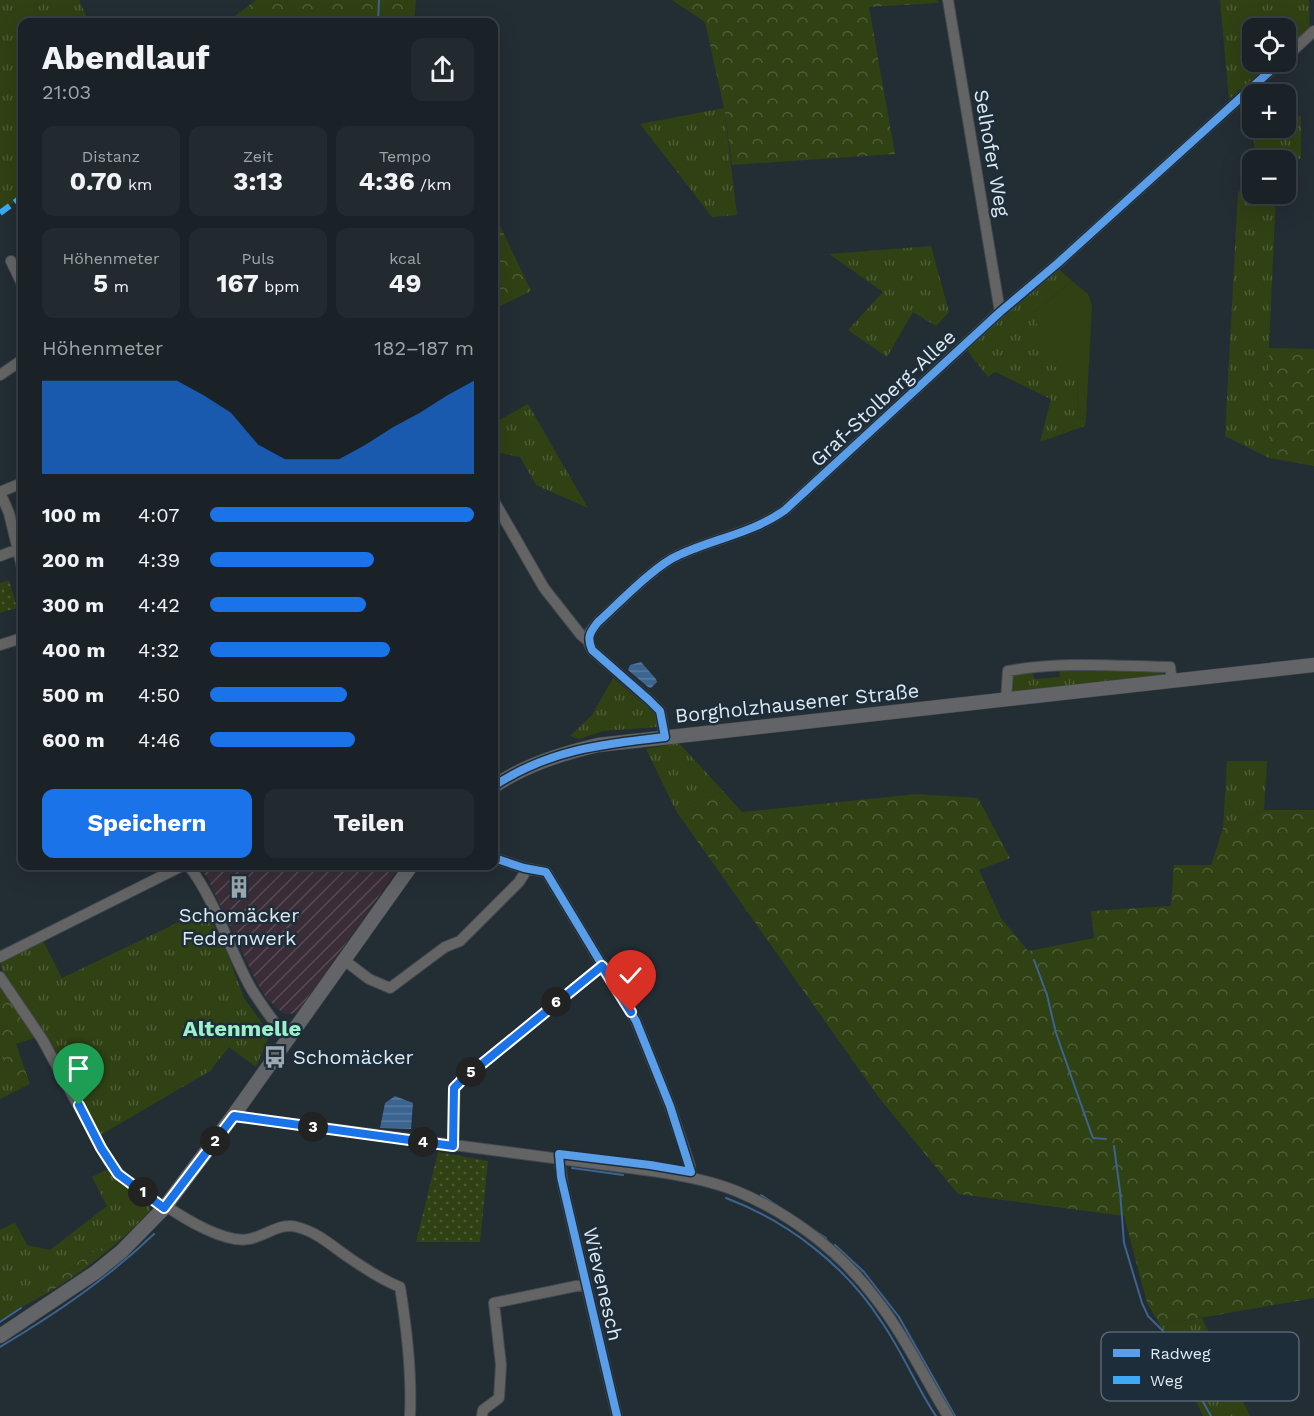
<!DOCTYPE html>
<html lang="de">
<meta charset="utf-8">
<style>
body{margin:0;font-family:"Work Sans",sans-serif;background:#232a2f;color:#f1f3f6;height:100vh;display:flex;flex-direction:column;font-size:22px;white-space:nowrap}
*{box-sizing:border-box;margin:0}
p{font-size:20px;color:#9fa4a7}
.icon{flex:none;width:33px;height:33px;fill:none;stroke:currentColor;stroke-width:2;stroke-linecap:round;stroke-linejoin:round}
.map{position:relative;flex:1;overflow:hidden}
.sheet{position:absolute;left:18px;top:18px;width:480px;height:852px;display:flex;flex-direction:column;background:#1a2227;border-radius:12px;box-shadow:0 6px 24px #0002,0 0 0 2px #383f44}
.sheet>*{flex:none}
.buttons{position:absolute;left:1242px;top:18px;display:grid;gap:12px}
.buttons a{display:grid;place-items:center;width:54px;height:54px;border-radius:12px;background:#1a2227;box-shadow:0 6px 24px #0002,0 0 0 2px #383f44;font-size:30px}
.pin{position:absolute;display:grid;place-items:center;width:51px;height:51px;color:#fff;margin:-62px -26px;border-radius:50% 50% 50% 0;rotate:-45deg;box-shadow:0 0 6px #0007}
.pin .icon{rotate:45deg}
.km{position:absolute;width:30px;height:30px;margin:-15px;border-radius:50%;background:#222;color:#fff;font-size:16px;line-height:30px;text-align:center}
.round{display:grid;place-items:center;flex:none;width:63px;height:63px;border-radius:12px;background:#232a2f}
.headline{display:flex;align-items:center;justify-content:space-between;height:102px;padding:0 24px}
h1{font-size:33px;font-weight:700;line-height:45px}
.figures{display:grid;grid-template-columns:repeat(3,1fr);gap:9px;height:102px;padding:6px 24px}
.figures div{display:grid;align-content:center;border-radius:12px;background:#232a2f;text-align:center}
.figures b{font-size:26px;font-weight:700}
.figures small{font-size:16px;font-weight:400}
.figures p{font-size:16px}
.chart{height:168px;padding:12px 24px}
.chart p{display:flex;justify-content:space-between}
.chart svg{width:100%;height:108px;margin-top:6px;fill:#1a73e8;opacity:.7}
.button{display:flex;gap:12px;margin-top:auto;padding:12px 24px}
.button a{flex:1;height:69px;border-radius:12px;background:#1a73e8;color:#fff;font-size:24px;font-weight:700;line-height:69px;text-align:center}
.button a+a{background:#232a2f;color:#f1f3f6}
ul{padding:0 24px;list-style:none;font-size:20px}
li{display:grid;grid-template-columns:96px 72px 1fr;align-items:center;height:45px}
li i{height:15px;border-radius:8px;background:#1a73e8}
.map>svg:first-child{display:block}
.industrial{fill:url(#industrial-furrows)}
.grass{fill:url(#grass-tufts)}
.forest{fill:url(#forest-crowns)}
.park{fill:url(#park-dots)}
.garden{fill:#304114}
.water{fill:url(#water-rules)}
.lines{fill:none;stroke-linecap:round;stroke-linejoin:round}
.stream{stroke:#3c6490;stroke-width:2}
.minor-casing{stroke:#434a51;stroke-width:12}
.major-casing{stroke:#434a51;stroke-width:15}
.minor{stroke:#646464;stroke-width:10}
.major{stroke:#636467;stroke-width:14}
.quiet{stroke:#3fa9f5;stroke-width:6;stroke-dasharray:12 6;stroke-linecap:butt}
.cycleway-casing{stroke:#1d2e3a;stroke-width:11}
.cycleway{stroke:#5a9eea;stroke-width:8}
.route-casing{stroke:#fff;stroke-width:12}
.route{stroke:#1a73e8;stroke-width:8}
.labels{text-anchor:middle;stroke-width:5;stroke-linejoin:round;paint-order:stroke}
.street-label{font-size:20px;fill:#dee9f1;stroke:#1d2e3a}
.poi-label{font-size:20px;fill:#dee9f1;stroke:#1d2e3a}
.quarter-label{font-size:22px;font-weight:bold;fill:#9bf1c9;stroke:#1d2e3a}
.key{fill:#1d2e3a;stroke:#576671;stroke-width:1.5}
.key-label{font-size:16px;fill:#dee9f1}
</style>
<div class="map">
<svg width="1314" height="1416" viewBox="0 0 1314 1416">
<defs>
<pattern id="industrial-furrows" width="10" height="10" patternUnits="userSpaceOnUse" patternTransform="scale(1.5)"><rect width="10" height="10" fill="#3a2d37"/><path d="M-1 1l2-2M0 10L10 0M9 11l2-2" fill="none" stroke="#564b54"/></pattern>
<pattern id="grass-tufts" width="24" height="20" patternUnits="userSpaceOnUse" patternTransform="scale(1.5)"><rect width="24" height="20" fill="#304114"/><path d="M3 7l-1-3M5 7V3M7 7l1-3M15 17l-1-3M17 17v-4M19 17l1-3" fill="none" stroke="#4e5c37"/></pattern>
<pattern id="forest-crowns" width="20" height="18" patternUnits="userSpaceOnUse" patternTransform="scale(1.5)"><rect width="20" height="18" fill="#304114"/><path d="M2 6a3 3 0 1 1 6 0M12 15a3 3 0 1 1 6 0" fill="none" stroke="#4e5c37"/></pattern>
<pattern id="park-dots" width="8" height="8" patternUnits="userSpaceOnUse" patternTransform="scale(1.5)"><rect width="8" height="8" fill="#304114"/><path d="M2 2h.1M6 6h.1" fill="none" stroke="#4e5c37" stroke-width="1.8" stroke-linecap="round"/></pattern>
<pattern id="water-rules" width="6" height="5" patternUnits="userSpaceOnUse" patternTransform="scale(1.5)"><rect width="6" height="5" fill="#3c6490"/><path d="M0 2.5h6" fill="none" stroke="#587aa0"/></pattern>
</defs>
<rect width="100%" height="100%" fill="#232d34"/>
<path class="industrial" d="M198 866H400L297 1013 290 1014H284L267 999 256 981 207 877Z"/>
<path class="grass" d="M0 0H79L89 22H22V197L0 213Z
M1220 0H1309L1310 28 1308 32 1286 51V28H1252V62H1273L1229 99Z
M724 108 737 215 712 217 640 124Z
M1301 116V158L1286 167V160H1255L1253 128H1286V118Z
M1252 185V194H1276L1269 348V458L1225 436 1238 192Z
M931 246 949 312 936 326 913 312 887 357 848 330 883 292 829 254Z
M1058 268 1072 281 1033 313 1078 371 1077 417 1086 419 1085 426 1040 442 1051 399 995 372 988 377 966 349Z
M528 404 588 508 536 485 520 457 501 453 494 455V423Z
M1059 669 1162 671 1165 675 1163 678 1009 692V681L1016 673 1032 671 1034 679 1060 677Z
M613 678 656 714 657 727 603 731 579 739 570 736 592 715Z
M679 743 723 791 676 811 646 749Z
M1227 761H1267L1264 810 1223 828Z
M206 909 228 955 244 998 270 1034 256 1067 229 1047 210 1071 97 1137 3 974 0 961 42 939 62 978Z
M0 1051 22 1088 0 1099Z
M110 1168 149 1200 150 1211 124 1237 87 1255 51 1284H47L27 1300V1304L0 1321V1230L15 1222 27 1245 50 1250 107 1206 92 1177Z
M1202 1318 1250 1416H1203L1160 1325Z"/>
<path class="forest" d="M256 0H416L414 22H227Z
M672 0H937L938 3 869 7 895 154 732 165 724 108 705 22Z
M494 213 531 291 494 309Z
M1269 348 1314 349V466L1269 458Z
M723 791 742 812 917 794 978 798 1010 858 979 870 1001 918 1028 951 1094 938 1091 911 1171 906 1174 865H1211L1223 828 1264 810H1314V1298L1160 1325 1147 1303 1124 1216 958 1194 880 1099 676 811Z
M0 985 37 1037 16 1044 30 1084 22 1088 0 1051Z
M124 1237C94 1263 63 1286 27 1304V1300L47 1284H51L87 1255Z"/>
<path class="park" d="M9 580 17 608 0 613V583Z
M438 1152 488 1161 480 1242H416Z"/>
<path class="garden" d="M1072 281 1088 294 1092 306 1086 419 1077 417 1078 371 1052 366 1033 313Z"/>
<path class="water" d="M641 662 656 679 657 682 651 688 648 687 628 670 630 665Z
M395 1096 413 1103 411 1129 380 1128 385 1103Z"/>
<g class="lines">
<path class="stream" d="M378 22 379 0
M1034 960 1047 995 1056 1033 1090 1130 1093 1138 1106 1139
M1114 1146 1120 1191 1124 1243 1142 1303 1148 1316 1169 1337 1185 1359 1198 1393 1211 1416
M572 1168 623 1175
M761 1195 826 1238
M726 1198C787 1221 845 1265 881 1321 902 1351 916 1386 936 1416
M835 1245 864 1272 899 1317 955 1416
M0 1322 21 1308
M0 1347C55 1314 107 1279 154 1234"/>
<g class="minor-casing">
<path id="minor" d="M948 0 1000 312
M1286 57 1314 31
M11 261 22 284
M0 375 22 360
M0 492 9 513 22 567
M0 492 22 483
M494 501 544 588 581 635 588 641 592 650 649 700 660 711 665 737
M0 556 18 549
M588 641 590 632 598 622C618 604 655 565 679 555 713 539 753 533 785 510L1000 312 1058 263 1280 62
M0 645 22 638
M1006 700 1008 671C1061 661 1116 666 1170 667L1172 681
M494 858 524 868 546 872 636 1021 670 1106 690 1166 691 1177
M189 866C217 903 229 950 252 990 263 1007 274 1023 288 1039
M0 957 182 866
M344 960 369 979 390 988 445 947 460 941 519 882 524 874V868
M0 977 42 1039 108 1160 119 1174 164 1208
M233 1116 652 1171C680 1175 709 1180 736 1191 790 1213 841 1252 876 1299 904 1335 924 1377 948 1416
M453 1146 455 1088 461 1081 602 966
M559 1158 563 1186 617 1416
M166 1206C185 1219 226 1244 249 1239 266 1236 280 1222 297 1227 317 1232 332 1246 348 1257 364 1268 382 1280 400 1287 407 1330 412 1371 410 1415
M482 1416 483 1410 499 1398 501 1365 494 1303 586 1284"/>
</g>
<g class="major-casing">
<path id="major" d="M494 786C526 765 560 754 598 745L1314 665
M0 1336 96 1272 122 1251 164 1208 233 1116 411 866"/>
</g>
<use href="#minor" class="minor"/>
<use href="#major" class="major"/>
<path class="quiet" d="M0 213 22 197"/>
<g class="cycleway-casing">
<path id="cycleway" d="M494 786C548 750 602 744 665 737L660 711 649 700 592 650C587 638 589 633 598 622 618 604 655 565 679 555 713 539 753 533 785 510L1000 312 1058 263 1280 62
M494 858 524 868 546 872 636 1021 670 1106 691 1172 650 1165 559 1154 561 1177 617 1416"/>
</g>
<use href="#cycleway" class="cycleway"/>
</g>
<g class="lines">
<g class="route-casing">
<path id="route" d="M79 1105 101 1148 118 1174 164 1208 234 1116 453 1146 454 1088 461 1081 602 966 631 1012"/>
</g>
<use href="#route" class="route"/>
</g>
<defs>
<g id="building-bare" transform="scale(1.8)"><path d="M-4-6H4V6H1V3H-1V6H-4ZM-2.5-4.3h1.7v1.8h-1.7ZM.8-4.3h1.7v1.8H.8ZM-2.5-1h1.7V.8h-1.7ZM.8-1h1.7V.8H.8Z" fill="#9da7af" stroke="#1d2e3a" stroke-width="2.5" paint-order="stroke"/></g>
<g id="bus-bare" transform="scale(1.8)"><path d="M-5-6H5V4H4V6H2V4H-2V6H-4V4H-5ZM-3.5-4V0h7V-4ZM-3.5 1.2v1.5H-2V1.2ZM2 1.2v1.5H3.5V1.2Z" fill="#9da7af" stroke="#1d2e3a" stroke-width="2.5" paint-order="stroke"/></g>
</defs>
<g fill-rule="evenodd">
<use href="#building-bare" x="239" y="887"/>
<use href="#bus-bare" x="275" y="1057"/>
</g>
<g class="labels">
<g class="street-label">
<text transform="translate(992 153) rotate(80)" y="7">Selhofer Weg</text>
<text transform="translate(883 398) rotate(-43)" y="7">Graf-Stolberg-Allee</text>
<text transform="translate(797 703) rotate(-6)" y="7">Borgholzhausener Straße</text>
<text transform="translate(603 1284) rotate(77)" y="7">Wievenesch</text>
</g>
<g class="poi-label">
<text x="239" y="922">Schomäcker<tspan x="239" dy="23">Federnwerk</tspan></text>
<text x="293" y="1064" text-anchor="start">Schomäcker</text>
</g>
<g class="quarter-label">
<text x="242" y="1036">Altenmelle</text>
</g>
</g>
<rect x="1101" y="1332" width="198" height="69" rx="9" class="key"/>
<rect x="1113" y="1349" width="27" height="8" fill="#5a9eea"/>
<rect x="1113" y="1376" width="27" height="8" fill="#3fa9f5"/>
<g class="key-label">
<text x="1150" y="1359">Radweg</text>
<text x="1150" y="1386">Weg</text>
</g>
</svg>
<div class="buttons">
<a><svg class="icon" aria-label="locate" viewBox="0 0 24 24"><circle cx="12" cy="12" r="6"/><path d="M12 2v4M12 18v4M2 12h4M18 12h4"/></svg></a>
<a>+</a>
<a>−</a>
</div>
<div class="pin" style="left:79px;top:1105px;background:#1e9e55"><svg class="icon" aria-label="arrive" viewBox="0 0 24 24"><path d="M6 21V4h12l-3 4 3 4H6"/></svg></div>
<div class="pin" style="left:631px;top:1012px;background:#d93025"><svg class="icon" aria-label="check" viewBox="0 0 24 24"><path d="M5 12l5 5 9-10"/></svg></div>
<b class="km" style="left:143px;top:1192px">1</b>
<b class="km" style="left:215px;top:1141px">2</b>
<b class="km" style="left:313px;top:1127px">3</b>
<b class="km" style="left:423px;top:1142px">4</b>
<b class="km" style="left:471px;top:1072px">5</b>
<b class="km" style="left:556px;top:1002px">6</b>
<section class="sheet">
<div class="headline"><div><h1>Abendlauf</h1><p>21:03</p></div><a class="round"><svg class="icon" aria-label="share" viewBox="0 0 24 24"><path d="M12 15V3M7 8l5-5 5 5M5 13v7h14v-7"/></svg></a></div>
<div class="figures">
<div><p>Distanz</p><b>0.70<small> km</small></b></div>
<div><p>Zeit</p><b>3:13</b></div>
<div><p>Tempo</p><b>4:36<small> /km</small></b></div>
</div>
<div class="figures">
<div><p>Höhenmeter</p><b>5<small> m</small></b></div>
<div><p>Puls</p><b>167<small> bpm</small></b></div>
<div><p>kcal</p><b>49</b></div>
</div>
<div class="chart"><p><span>Höhenmeter</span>182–187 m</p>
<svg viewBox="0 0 160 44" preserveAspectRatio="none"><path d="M0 44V6L10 6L20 6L30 6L40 6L50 6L60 12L70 19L80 32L90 38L100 38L110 38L120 32L130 25L140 19L150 12L160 6V44z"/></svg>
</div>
<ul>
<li><b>100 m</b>4:07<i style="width:100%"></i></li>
<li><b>200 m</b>4:39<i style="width:62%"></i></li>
<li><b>300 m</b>4:42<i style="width:59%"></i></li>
<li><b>400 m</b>4:32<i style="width:68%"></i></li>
<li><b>500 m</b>4:50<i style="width:52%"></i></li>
<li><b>600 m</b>4:46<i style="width:55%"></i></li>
</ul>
<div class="button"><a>Speichern</a><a>Teilen</a></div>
</section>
</div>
